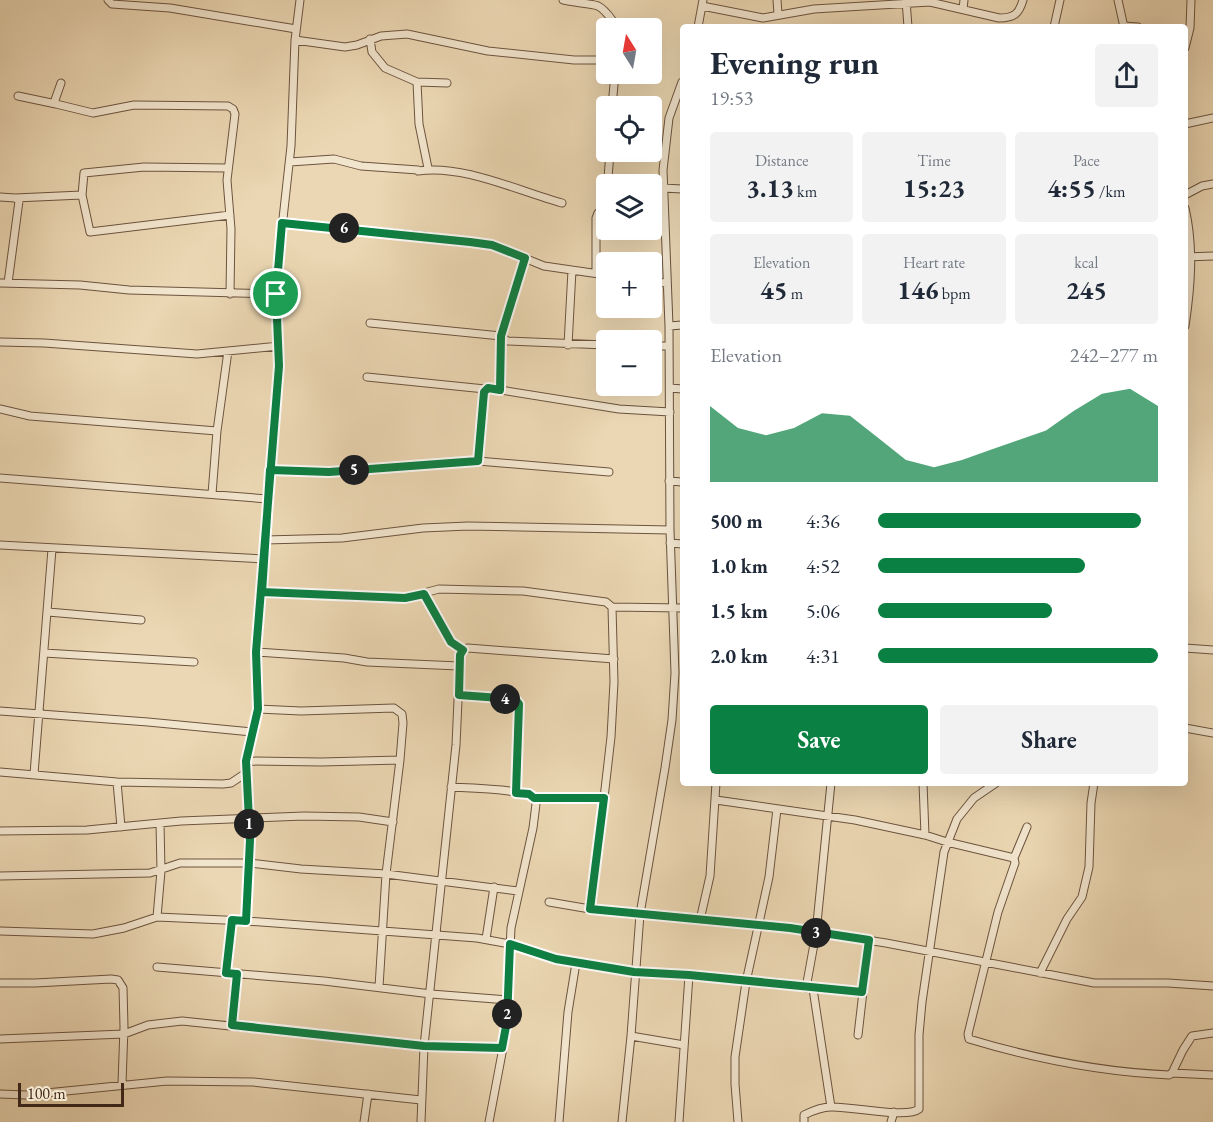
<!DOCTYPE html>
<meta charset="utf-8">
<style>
body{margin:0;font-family:"EB Garamond",serif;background:#f2f2f3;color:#1f2937;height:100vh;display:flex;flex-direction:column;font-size:22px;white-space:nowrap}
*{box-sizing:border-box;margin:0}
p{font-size:20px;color:#747a83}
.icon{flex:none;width:33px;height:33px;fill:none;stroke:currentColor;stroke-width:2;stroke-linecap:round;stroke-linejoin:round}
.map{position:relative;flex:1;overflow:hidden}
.panel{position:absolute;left:680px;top:24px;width:508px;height:762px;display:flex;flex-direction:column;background:#fff;border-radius:6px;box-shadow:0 6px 24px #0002}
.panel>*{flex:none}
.needle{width:39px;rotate:349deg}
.fabs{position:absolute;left:596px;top:18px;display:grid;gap:12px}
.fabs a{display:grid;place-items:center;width:66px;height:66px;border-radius:6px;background:#fff;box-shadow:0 6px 24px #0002;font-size:30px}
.scale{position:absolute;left:18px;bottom:15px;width:106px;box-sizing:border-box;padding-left:6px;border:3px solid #422817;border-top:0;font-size:16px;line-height:21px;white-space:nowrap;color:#422817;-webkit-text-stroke:4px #f2e5ce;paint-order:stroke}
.pin{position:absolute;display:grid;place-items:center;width:51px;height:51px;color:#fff;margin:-26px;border:3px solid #fff;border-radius:50%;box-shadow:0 2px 6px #0007}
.km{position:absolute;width:30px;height:30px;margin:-15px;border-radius:50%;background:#222;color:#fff;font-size:16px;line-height:30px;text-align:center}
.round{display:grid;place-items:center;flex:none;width:63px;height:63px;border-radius:6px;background:#f2f2f3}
.headline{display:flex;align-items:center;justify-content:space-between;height:102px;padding:0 30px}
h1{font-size:33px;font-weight:700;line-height:45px}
.figures{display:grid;grid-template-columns:repeat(3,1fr);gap:9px;height:102px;padding:6px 30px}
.figures div{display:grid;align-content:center;border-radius:6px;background:#f2f2f3;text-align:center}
.figures b{font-size:26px;font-weight:700}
.figures small{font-size:16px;font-weight:400}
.figures p{font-size:16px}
.chart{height:168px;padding:12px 30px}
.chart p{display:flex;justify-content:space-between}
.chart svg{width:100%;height:108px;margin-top:6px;fill:#0b8043;opacity:.7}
.cta{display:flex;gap:12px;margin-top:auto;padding:12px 30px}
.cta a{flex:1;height:69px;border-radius:6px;background:#0b8043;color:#fff;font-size:24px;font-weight:700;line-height:69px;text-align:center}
.cta a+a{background:#f2f2f3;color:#1f2937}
ul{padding:0 30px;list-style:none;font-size:20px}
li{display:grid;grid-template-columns:96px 72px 1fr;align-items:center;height:45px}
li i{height:15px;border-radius:8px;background:#0b8043}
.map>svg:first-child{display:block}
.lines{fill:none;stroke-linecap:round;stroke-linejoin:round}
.street-casing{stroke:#6c543e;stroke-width:9}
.street{stroke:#f2e5ce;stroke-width:7}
.route-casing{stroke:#fff;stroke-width:12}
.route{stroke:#0b8043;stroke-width:8}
</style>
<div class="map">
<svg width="1213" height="1122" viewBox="0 0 1213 1122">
<rect width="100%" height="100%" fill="#ebd7b3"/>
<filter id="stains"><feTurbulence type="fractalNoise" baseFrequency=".00333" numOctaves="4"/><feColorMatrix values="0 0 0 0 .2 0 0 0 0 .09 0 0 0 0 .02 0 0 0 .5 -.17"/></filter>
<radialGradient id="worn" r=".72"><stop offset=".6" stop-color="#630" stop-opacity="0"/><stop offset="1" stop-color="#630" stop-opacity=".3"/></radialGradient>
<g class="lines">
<g class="street-casing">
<path id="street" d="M108 0 112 4 170 8 296 29
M563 0C573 3 591 3 598 6 606 10 611 19 616 25V28
M777 0 778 14
M906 0 908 27
M1118 0 1124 27
M702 6 763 18 814 9 930 2 999 18C1014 18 1019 14 1023 0
M963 9 964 0
M1124 26 1138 27
M698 27 703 0
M1054 27 1060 0
M370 39 372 52 385 68 417 82 447 83
M295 40 345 47 357 45 381 36 407 34 488 51 574 60H606
M1185 48 1190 28 1191 0
M417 82 419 124 428 168
M61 83 55 100 56 104 93 113 134 105 228 106 233 109 235 114 227 180 231 229 230 294
M18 96 56 104
M612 106 615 74
M1185 124 1213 118
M610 152 608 178 610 184
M290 162 334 159 361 166 418 170
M228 168 144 167 84 173 82 195 90 232 230 215
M418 171C463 164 518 191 562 203
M663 188 682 189
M1185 195 1202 186 1213 184
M0 197 15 198 82 195
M1185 208C1194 247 1191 286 1185 326
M651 218 664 219
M282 223 424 236 492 245 544 266 606 275
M1185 257 1213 256
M525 258 501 336 507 341 606 345
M596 273V218L598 213 606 212
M651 282 667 283
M0 283 80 285 129 290 276 294
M8 283 19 201 15 198
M370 323 501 336 500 390
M669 326 682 325
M0 342 44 343 197 354 279 346
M568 345 572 270
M651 346H666
M367 377 485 389
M670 388 682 389
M0 409 30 416 217 431
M478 461 484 392 488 388 619 409 670 412
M270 470 329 472 478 461 609 472
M0 478 268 499
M669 481 682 482
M212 494 217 431 228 351
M265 540 342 538 423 528 468 526 670 530
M670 543 682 544
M0 545 264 559
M262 592 405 598 439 589 523 591 606 602 612 607 682 608
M424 594 451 642 463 649
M48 612 141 620
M1185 648 1213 650
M257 652 344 658 367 662 459 666
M44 653 194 662
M459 695 515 699 519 704 516 793
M258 709 301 711 394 708 402 714 403 723 400 760 386 874 379 987
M0 711 148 722 252 732
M1185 728 1213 733
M246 761 321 762 400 760
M0 772 117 782 223 784 231 783 246 773
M34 774 52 549
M117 782 121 827
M923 783 925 835
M451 787C469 788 521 789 534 797L604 798 590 900V909
M604 798 611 737 614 682 612 607
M716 800 855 820 925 835 947 842 1014 858 1015 863 998 912 968 1034 969 1039C1035 1059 1101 1072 1169 1075L1172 1073 1183 1050 1192 1036 1213 1033
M0 831 87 830 181 821 304 816 359 817 393 822
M1014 858 1027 827
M0 876 150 873 180 863H249L301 869 386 874 518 891
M549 902 590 909 790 928 886 943 1094 983H1168L1213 986
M157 917 161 871 160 823
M700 920 710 876 716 783
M246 921 250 840 246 761 258 709 257 652 279 366 276 294 278 264 291 146 295 40 300 0
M0 931 93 934 124 928 157 917 246 921 477 938 510 944 556 959 634 972 689 975 862 992
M486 939 494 887
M157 967 324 981 431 994 508 1000
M226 973 232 920
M1040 973 1067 919 1082 897 1089 867 1091 803 1094 783
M0 983H35L111 979 118 980 123 988 124 1027 122 1084
M806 988 816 933 831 783
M813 989 831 1107
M233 1025 237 974
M858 1035 869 940
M631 1036 684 1045
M0 1039 124 1034 148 1025 182 1021 424 1046 502 1049
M1172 1073 1213 1075
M0 1094 26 1095 167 1081 253 1082 421 1100
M364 1122 368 1094
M421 1122 424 1046 456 745 460 655 463 649 468 648 614 659
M489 1122 506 1032 511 928 533 828 536 804 534 797
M559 1122 568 1012 576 963
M622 1122 631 1036 640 914 665 768 672 720 675 673 670 530 669 326 663 170 669 118 682 82
M679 1122 689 975
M738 1122 735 1084V1057L746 982 769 877 777 809
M804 1122V1115C812 1111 823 1107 831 1107 850 1106 907 1119 919 1109V1035L922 1002 944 852 957 819 974 798 996 783
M891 1122 894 1112"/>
</g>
<use href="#street" class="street"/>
</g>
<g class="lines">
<g class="route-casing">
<path id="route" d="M276 294 279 366 256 652 258 709 246 761 250 840 246 921 232 920 226 973 237 974 232 1025 424 1046 502 1048 507 1021 510 944 556 959 634 972 689 975 862 992 869 940 790 928 590 909 604 798H534L529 794 516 793 519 704 515 699 459 695 460 655 463 650 451 642 424 594 405 598 262 592 270 470 329 472 478 461 484 392 488 388 500 390 501 336 525 258 492 245 470 242 282 223 276 294"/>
</g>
<use href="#route" class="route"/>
</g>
<rect width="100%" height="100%" filter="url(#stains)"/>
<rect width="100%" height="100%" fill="url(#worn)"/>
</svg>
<div class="fabs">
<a><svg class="needle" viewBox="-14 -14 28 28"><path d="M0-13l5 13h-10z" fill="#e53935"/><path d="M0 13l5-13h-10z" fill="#747a83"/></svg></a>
<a><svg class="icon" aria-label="locate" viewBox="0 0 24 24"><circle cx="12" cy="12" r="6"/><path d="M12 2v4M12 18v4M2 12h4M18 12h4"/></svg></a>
<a><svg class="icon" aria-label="layers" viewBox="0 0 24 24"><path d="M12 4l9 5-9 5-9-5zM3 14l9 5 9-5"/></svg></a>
<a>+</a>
<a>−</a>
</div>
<div class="scale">100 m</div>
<div class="pin" style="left:276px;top:294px;background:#1e9e55"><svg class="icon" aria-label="arrive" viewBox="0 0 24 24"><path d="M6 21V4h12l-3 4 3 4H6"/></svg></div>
<b class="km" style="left:249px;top:824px">1</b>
<b class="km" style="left:507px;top:1014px">2</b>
<b class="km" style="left:816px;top:933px">3</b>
<b class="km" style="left:505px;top:699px">4</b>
<b class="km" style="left:354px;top:470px">5</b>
<b class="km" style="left:344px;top:228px">6</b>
<section class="panel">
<div class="headline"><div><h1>Evening run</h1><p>19:53</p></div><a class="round"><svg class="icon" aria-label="share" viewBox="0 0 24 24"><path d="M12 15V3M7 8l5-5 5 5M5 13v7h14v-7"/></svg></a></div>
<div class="figures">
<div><p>Distance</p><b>3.13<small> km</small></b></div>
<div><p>Time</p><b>15:23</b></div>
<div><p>Pace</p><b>4:55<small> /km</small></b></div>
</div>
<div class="figures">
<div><p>Elevation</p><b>45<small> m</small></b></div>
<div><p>Heart rate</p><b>146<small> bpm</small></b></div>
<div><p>kcal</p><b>245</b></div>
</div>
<div class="chart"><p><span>Elevation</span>242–277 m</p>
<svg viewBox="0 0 160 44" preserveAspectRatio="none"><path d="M0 44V13L10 22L20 25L30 22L40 16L50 17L60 26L70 35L80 38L90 35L100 31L110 27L120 23L130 15L140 8L150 6L160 13V44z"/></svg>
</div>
<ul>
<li><b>500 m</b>4:36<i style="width:94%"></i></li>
<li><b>1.0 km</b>4:52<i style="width:74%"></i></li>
<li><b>1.5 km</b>5:06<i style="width:62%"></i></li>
<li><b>2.0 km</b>4:31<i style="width:100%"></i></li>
</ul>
<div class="cta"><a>Save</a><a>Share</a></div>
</section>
</div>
